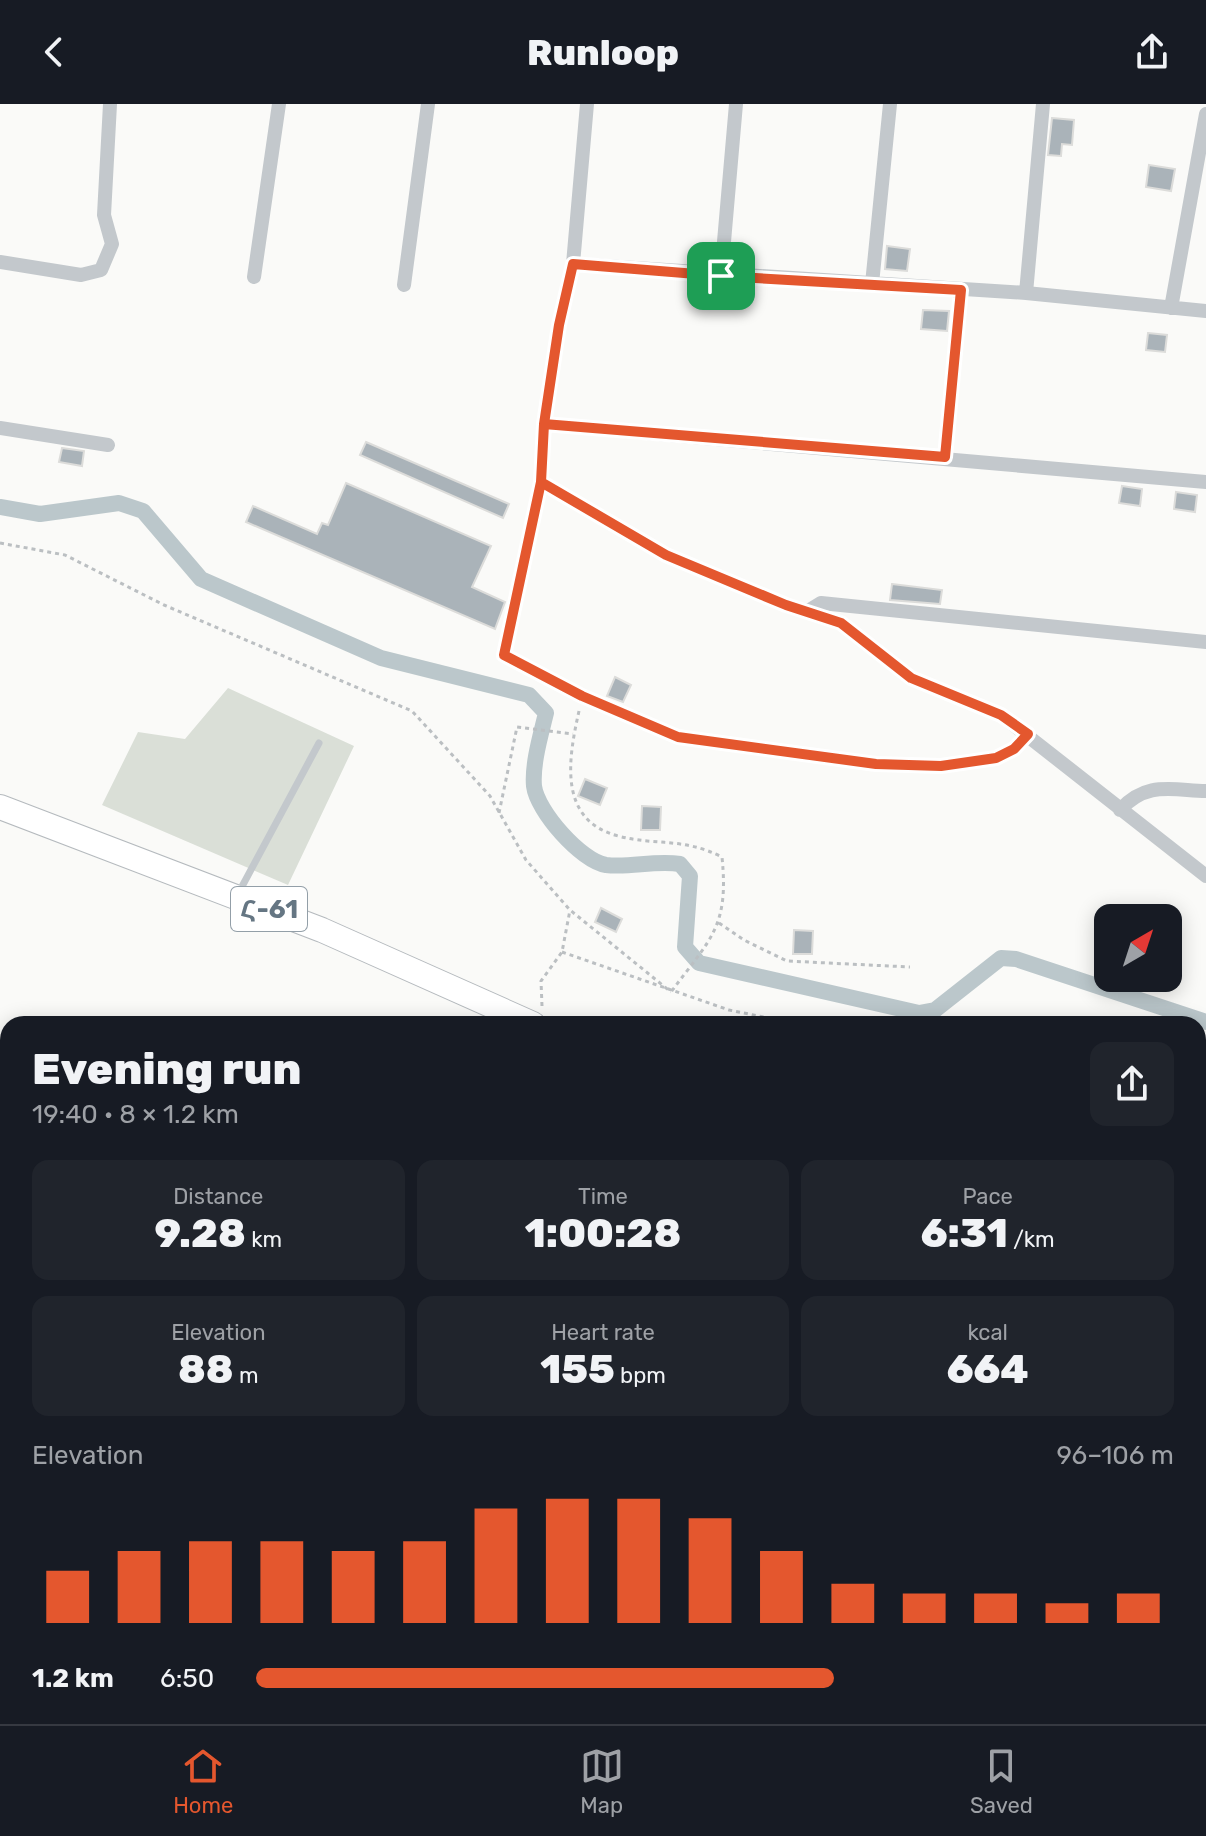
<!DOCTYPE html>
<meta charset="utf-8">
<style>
body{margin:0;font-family:Rubik,"Noto Sans Armenian",sans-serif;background:#20242c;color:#f1f3f6;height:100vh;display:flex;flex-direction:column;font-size:30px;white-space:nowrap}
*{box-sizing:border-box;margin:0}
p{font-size:26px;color:#9ea1a6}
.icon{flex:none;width:44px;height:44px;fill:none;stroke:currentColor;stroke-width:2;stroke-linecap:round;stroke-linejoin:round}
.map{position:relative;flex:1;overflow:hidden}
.drawer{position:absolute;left:0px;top:912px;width:1206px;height:708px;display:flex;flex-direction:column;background:#171b24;border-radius:24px 24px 0 0;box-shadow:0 4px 20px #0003}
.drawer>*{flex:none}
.needle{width:52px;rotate:39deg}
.tools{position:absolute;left:1094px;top:800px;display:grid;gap:16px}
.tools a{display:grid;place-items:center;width:88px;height:88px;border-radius:16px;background:#171b24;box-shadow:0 4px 20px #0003;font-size:40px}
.pin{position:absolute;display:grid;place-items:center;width:68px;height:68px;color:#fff;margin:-34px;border-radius:16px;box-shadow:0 4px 12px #0006}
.round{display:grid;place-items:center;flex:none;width:84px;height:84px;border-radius:16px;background:#20242c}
.summary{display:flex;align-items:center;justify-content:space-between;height:136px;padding:0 32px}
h1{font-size:44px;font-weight:800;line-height:60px}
.stats{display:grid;grid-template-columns:repeat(3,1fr);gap:12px;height:136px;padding:8px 32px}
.stats div{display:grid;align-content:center;border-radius:16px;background:#20242c;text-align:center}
.stats b{font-size:40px;font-weight:800}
.stats small{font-size:22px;font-weight:400}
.stats p{font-size:22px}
.chart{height:224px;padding:16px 32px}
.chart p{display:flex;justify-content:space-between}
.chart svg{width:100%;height:144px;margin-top:8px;stroke:#e4572e;stroke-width:6}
ul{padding:0 32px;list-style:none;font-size:26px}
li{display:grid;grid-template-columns:128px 96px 1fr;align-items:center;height:60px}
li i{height:20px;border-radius:10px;background:#e4572e}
header{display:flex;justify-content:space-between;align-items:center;height:104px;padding:0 32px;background:#171b24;font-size:36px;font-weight:800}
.tab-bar{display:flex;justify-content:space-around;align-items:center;height:112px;border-top:2px solid #363941;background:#171b24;font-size:22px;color:#9ea1a6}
.tab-bar a{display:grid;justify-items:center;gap:4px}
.tab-bar .selected{color:#e4572e}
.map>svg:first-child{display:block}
.green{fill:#dadfd7}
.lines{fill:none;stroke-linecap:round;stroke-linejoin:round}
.stream{stroke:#bbc7cb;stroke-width:4}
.canal{stroke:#bbc7cb;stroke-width:16}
.building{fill:#aab3b9;stroke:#dcdcda;stroke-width:2}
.primary-casing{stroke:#b5babe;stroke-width:26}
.path{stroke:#bbbfc2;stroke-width:3;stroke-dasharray:4 4;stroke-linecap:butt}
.service{stroke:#c3c8cc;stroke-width:7}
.minor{stroke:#c3c8cc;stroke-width:14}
.primary{stroke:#fff;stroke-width:24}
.route-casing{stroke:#fff;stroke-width:16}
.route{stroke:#e4572e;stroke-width:10}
.labels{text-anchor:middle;stroke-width:8;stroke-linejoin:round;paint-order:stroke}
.shield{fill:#fff;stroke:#939fa8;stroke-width:2}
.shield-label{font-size:26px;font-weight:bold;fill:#657683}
</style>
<header><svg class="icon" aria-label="back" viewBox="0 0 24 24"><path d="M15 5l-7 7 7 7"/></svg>Runloop<svg class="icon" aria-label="share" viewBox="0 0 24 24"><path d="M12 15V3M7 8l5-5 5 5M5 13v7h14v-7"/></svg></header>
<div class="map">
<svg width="1206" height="1620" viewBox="0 0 1206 1620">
<rect width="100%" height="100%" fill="#fafaf8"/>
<path class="green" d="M228 584 354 642 288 781 102 701 138 628 185 635Z"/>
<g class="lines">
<path class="stream" d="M7 1620 12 1612"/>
<path class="canal" d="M0 403 40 410 119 399 143 407 201 475 381 554 529 591 546 609C541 630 532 660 534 682 537 707 581 757 606 761 630 764 655 756 680 760L690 772 685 843 699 859 919 909 935 906 1001 854 1016 855 1206 918
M1198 1023 1206 1019
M0 1069 8 1067
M0 1090 8 1088
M883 1620 1020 1612"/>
</g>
<path class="building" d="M1052 14 1074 16 1072 41 1062 40 1061 52 1048 51Z
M1149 61 1175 65 1171 87 1146 83Z
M887 142 910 145 907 167 885 165Z
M923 206 949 207 947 227 921 225Z
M1148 229 1167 231 1165 248 1146 246Z
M366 338 509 400 503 414 360 351Z
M62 344 84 347 82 362 59 358Z
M346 379 491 442 472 483 505 498 495 525 246 418 253 402 317 430 322 419 328 421Z
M1122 382 1142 385 1140 402 1119 399Z
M1176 388 1197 391 1195 408 1174 405Z
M892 480 942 486 940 500 890 496Z
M615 573 631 581 623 598 607 592Z
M585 675 607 684 600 701 578 692Z
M642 702 661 703 660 726H641Z
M601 804 622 815 616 828 595 818Z
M794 826 813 827 812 850H793Z"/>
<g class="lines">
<g class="primary-casing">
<path id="primary" d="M0 703 322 826 533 920
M1198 1475 1206 1482"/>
</g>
<path class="path" d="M0 439 65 451 164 501 412 607 490 692 526 756 570 806 671 888
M579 607C568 656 558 716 618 732 656 742 682 733 722 753 729 823 711 834 671 888
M499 709 517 623 573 630
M719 819 744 836 787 857 910 863
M562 848 729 906 798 920
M542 902 541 877 562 848 570 806
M1057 915 1104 920
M994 920 1037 916
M0 1080 8 1078
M738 1620 773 1612"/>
<path class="service" d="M238 790 319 639
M1046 920V916"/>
<path class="minor" d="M587 0 573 160 559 221 544 320 541 378 504 551 582 592 678 633 876 660 941 662 996 654 1014 645 1028 630
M0 158 81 171 101 166 112 140 104 111 110 0
M573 160 1026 189 1206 207
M721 172 736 0
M254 173 279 0
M872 180 890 0
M404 181 428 0
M1026 189 1043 0
M1171 204 1206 10
M544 320 1206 378
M0 324 108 341
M945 353 961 186
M541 378 666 451 786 501 841 519 911 574 1001 611 1206 772
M808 507 821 499 1206 538
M1120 706C1146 677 1171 686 1206 687
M1198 1063 1206 1058
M1198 1097 1206 1098
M1198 1198 1206 1199
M1198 1448H1206
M800 1620 807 1612"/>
<use href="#primary" class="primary"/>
</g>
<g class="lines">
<g class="route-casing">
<path id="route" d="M721 172 573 160 559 221 544 320 541 378 504 551 582 592 678 633 876 660 941 662 996 654 1014 645 1028 630 1001 611 911 574 841 519 786 501 666 451 541 378 544 320 945 353 961 186 721 172"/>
</g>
<use href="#route" class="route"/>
</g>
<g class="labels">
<rect class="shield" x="231" y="783" width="76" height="44" rx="6"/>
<g class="shield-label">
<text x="269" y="814">Հ-61</text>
</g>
</g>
</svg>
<div class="tools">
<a><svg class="needle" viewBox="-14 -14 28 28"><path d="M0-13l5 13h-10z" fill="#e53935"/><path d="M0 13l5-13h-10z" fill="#9ea1a6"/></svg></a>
</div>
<div class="pin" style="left:721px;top:172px;background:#1e9e55"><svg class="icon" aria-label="arrive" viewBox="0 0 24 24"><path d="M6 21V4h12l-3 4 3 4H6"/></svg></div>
<section class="drawer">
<div class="summary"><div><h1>Evening run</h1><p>19:40 · 8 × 1.2 km</p></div><a class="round"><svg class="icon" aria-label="share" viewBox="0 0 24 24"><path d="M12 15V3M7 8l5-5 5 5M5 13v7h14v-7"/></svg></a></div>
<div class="stats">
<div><p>Distance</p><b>9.28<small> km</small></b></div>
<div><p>Time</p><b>1:00:28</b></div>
<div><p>Pace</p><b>6:31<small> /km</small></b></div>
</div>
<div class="stats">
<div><p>Elevation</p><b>88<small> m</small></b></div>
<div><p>Heart rate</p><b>155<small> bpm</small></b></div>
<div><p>kcal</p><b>664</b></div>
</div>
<div class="chart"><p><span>Elevation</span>96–106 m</p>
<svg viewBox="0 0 160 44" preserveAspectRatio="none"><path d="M5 44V28M15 44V22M25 44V19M35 44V19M45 44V22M55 44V19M65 44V9M75 44V6M85 44V6M95 44V12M105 44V22M115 44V32M125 44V35M135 44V35M145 44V38M155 44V35"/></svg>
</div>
<ul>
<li><b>1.2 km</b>6:50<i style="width:63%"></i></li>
</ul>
</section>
</div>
<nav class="tab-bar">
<a class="selected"><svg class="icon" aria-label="home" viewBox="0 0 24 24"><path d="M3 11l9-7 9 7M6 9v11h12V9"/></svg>Home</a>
<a><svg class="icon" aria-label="map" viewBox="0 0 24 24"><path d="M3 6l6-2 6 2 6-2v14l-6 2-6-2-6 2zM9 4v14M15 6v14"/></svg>Map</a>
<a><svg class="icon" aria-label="saved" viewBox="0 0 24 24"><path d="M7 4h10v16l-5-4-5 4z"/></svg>Saved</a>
</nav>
